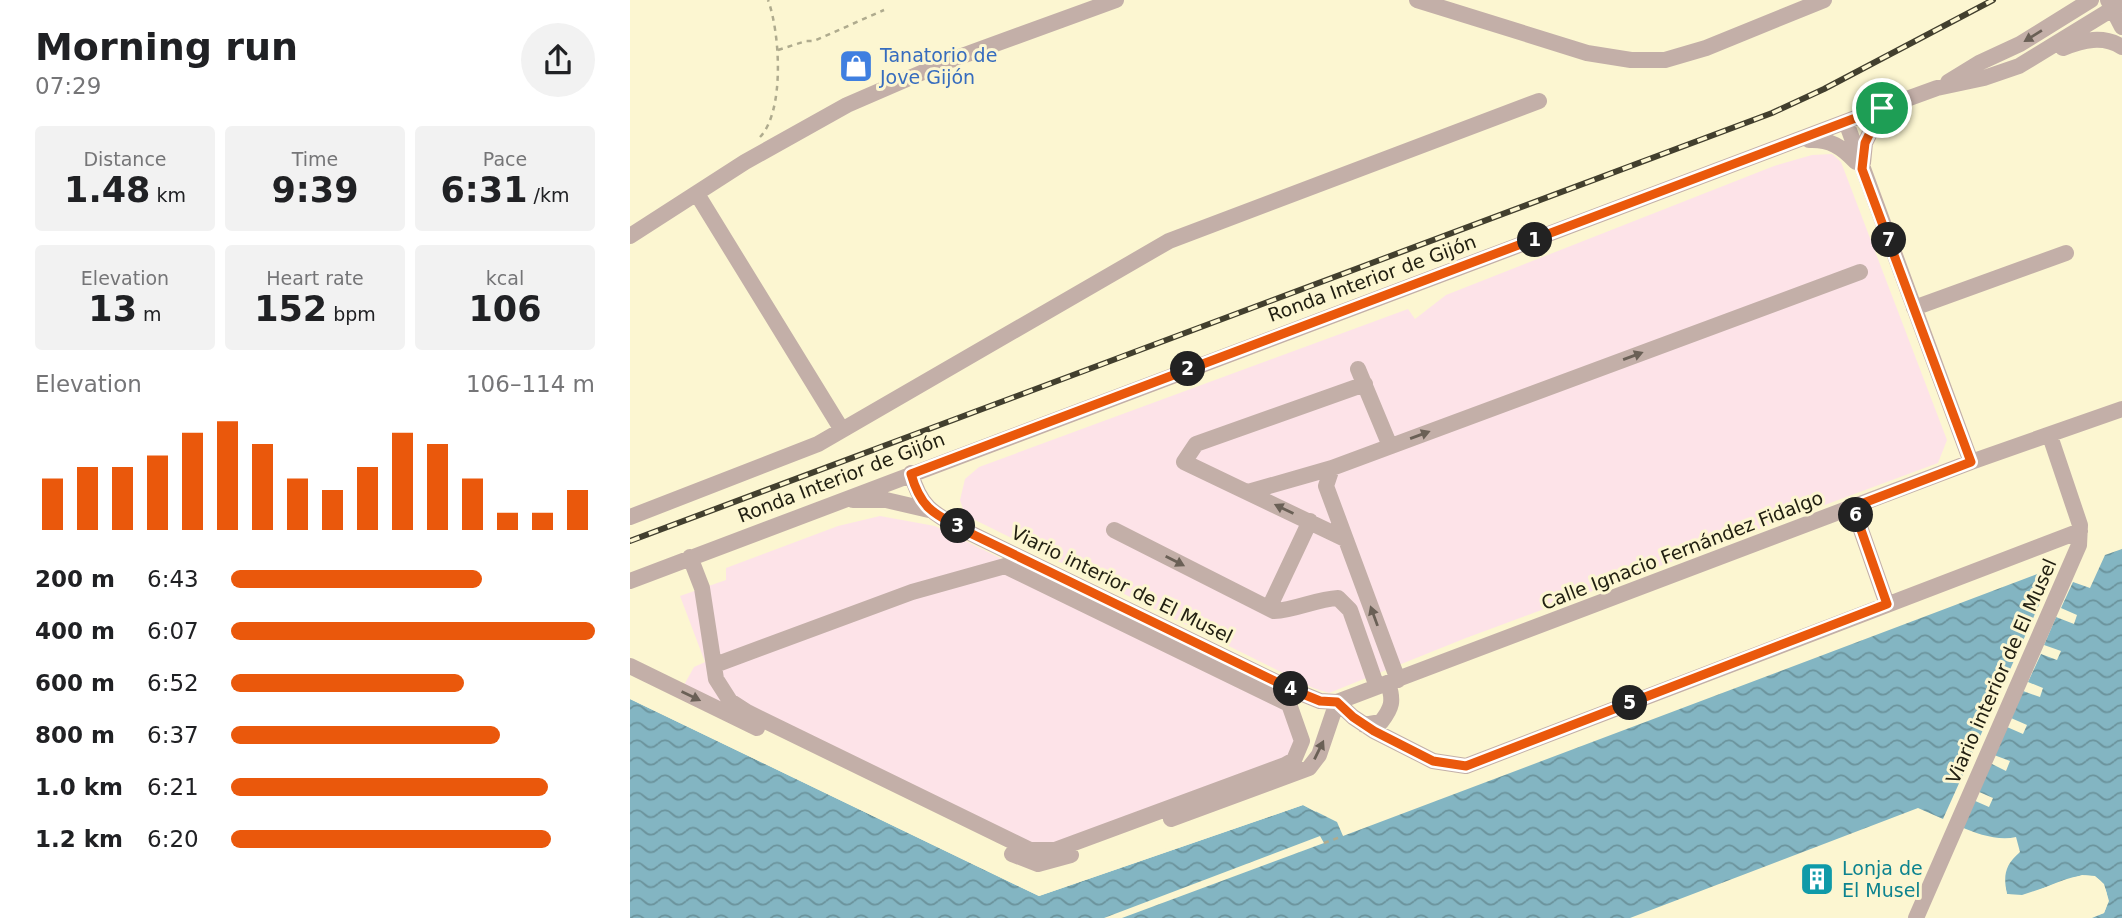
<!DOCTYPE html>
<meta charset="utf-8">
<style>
body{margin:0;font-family:"DejaVu Sans",sans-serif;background:#f2f2f2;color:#202124;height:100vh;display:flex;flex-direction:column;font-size:26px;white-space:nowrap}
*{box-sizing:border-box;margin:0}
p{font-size:23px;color:#757577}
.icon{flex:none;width:38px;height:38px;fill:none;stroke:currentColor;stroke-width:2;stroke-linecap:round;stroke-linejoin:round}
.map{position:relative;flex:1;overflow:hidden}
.drawer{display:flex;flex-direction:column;background:#fff;width:630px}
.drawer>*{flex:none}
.pin{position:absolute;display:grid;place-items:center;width:60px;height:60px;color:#fff;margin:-30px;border:4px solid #fff;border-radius:50%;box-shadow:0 2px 7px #0007}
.km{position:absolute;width:35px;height:35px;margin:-18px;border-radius:50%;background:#222;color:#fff;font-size:19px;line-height:35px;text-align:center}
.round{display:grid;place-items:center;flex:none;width:74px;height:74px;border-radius:37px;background:#f2f2f2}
.headline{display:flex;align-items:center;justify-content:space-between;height:119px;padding:0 35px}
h1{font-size:38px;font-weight:700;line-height:52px}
.metrics{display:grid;grid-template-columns:repeat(3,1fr);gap:10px;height:119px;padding:7px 35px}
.metrics div{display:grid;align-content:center;border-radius:7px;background:#f2f2f2;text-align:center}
.metrics b{font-size:35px;font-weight:700}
.metrics small{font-size:19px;font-weight:400}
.metrics p{font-size:19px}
.chart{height:196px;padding:14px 35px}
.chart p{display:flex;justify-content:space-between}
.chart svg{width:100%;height:126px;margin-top:7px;stroke:#ea580c;stroke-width:6}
ul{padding:0 35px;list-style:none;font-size:23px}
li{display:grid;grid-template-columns:112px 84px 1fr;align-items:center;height:52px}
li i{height:18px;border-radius:9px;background:#ea580c}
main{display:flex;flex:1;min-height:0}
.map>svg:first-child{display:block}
.industrial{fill:#fde3e8}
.water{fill:url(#water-waves)}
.pier{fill:#fcf6d1}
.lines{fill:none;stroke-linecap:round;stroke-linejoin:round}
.path{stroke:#afab8e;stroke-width:2.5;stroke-dasharray:5 5;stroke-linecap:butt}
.minor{stroke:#c3afa8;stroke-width:16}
.rail-casing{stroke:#423f2e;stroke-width:6}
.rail{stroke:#fcf6d1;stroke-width:3.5;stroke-dasharray:10;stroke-linecap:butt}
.oneway{fill:#6a6056}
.route-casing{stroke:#fff;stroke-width:14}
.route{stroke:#ea580c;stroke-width:9}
.labels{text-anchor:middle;stroke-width:6;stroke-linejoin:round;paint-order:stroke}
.shop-label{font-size:19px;fill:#366cbe;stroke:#fcf6d1;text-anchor:start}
.street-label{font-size:19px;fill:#222012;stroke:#fcf6d1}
.culture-label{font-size:19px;fill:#0d838f;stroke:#fcf6d1;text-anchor:start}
</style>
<main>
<section class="drawer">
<div class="headline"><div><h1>Morning run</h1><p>07:29</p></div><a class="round"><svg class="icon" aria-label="share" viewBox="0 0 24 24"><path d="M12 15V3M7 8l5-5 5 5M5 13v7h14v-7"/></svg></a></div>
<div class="metrics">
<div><p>Distance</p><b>1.48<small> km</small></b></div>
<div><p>Time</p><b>9:39</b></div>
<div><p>Pace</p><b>6:31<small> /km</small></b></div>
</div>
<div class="metrics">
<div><p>Elevation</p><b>13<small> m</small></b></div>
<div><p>Heart rate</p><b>152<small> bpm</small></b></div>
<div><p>kcal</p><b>106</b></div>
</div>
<div class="chart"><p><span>Elevation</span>106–114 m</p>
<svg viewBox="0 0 160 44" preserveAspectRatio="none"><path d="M5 44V26M15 44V22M25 44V22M35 44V18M45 44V10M55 44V6M65 44V14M75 44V26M85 44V30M95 44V22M105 44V10M115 44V14M125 44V26M135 44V38M145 44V38M155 44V30"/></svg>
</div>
<ul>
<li><b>200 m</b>6:43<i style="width:69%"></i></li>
<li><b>400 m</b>6:07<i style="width:100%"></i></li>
<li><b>600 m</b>6:52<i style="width:64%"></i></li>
<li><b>800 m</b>6:37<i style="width:74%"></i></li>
<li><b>1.0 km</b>6:21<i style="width:87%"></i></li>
<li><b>1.2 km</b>6:20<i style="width:88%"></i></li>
</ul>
</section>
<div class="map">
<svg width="1492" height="918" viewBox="0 0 1492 918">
<defs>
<pattern id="water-waves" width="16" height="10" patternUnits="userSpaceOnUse" patternTransform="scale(1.75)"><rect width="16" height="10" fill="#83b5c2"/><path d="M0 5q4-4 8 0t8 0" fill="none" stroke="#6b939c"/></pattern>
</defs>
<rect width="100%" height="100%" fill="#fcf6d1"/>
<path class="industrial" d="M1202 154 1211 162 1317 440 1308 463 836 638 699 693 683 688 335 515 330 500 335 479 349 467 778 309 785 319 816 295 1144 166 1182 155Z
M250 516 305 526 662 701 666 765 398 856 54 685 64 667 75 662 50 596 96 580V568L208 526Z"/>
<path class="water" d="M1492 549V918H1462L1474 913C1478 903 1479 896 1474 886 1460 858 1410 895 1388 896 1384 896 1381 895 1377 894 1373 875 1375 865 1390 852L1386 837C1368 841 1347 834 1331 827L1343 800 1359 807 1363 798 1347 791 1360 763 1376 771 1380 761 1364 755 1377 727 1393 734 1397 725 1381 718 1393 691 1410 697 1413 688 1398 682 1411 654 1427 660 1431 651 1414 645 1426 617 1444 624 1447 615 1431 608 1443 582 1460 588 1475 555Z
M1426 567 1313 819 1288 808 1000 918H0V699L409 896 673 805 707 822 713 836Z"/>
<path class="pier" d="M0 695 409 892 672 802 684 807 686 812 673 805 409 896 0 699Z
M690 836 694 843 492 918H474Z
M1377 863 1373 878 1377 894 1392 895 1452 875 1465 876 1474 884 1479 901 1474 913 1458 918 1472 910 1475 901 1471 886 1463 879H1453L1390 899 1376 897 1370 878Z"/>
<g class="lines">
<path class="path" d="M148 50 176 41H184L254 10
M130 137C155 111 150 32 138 0
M694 843 713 836"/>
<path class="minor" d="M787 0 957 53 1001 60H1035L1076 48 1194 0
M1478 0 1492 27
M1433 48C1453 40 1473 35 1492 47
M1318 82 1349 63 1390 44 1461 0
M1216 122 1341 462
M1179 140C1200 139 1212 147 1226 162
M1233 163 1235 143 1252 108
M67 194 212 430
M0 236 115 162 217 105 321 60 486 0
M1284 308 1436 253
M728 369 760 446
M281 473C292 513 308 515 342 534L663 690 690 701 707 702 1341 462 1492 409
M618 492 702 468
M223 500H256L299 510
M1223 507 1257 604
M0 517 188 444 539 241 909 101
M484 530 644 611C666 610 686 599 708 598L720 610 747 687
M715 539 554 462 566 444 735 384
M60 557 72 588 86 679 100 701 117 712 400 850H425L655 765 664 760 672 741 659 704 375 566 282 592 85 665
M0 581 1252 108 1307 88 1354 78 1389 66 1492 3
M639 608 680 521
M0 666 127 728
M768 680 696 486 702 468 1230 272
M707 702 723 717 744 731 803 761 836 766 1450 531
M734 725 751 722C762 708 764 701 758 683
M541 819 679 768 689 755 707 702
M382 854 408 864 441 855
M1286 918 1449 545 1450 525 1420 436"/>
<g class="rail-casing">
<path id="rail" d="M0 541 1142 113 1194 89 1363 0"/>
</g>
<use href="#rail" class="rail"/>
</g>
<defs><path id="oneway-solid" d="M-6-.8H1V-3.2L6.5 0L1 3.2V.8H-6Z" transform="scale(1.75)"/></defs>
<g class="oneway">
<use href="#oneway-solid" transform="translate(1403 36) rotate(148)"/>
<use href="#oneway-solid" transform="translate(1003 356) rotate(-20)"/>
<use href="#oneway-solid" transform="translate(790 435) rotate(-20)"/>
<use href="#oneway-solid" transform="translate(654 509) rotate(-154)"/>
<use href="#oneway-solid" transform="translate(545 561) rotate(27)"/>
<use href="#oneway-solid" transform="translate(744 616) rotate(-110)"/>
<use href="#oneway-solid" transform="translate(61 696) rotate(26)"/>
<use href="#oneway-solid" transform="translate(689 750) rotate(-64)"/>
</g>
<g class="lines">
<g class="route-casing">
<path id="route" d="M1252 108 1235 143 1232 169 1341 462 1223 507 1257 604 836 766 803 761 744 731 723 717 707 702 690 701 663 690 342 534C308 515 292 513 281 474Z"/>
</g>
<use href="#route" class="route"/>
</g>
<defs>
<g id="shop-square" transform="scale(1.75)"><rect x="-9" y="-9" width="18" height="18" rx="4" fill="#3f7fe0" stroke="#fcf6d1"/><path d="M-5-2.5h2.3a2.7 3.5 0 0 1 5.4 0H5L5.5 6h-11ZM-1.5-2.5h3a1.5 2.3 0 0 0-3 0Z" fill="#fff"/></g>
<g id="building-square" transform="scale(1.75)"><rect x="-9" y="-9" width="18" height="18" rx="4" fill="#0f9aa8" stroke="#fcf6d1"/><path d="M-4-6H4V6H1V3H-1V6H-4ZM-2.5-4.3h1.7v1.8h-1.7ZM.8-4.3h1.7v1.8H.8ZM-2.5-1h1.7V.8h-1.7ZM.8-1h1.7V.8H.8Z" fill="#fff"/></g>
</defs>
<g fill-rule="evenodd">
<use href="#shop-square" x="226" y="66"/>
<use href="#building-square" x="1187" y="879"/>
</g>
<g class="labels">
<g class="shop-label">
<text x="250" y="62">Tanatorio de<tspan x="250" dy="22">Jove Gijón</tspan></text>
</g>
<g class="street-label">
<text transform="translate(742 278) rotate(-20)" y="7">Ronda Interior de Gijón</text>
<text transform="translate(211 477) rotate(-21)" y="7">Ronda Interior de Gijón</text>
<text transform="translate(1052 550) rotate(-21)" y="7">Calle Ignacio Fernández Fidalgo</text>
<text transform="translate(492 584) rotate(26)" y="7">Viario interior de El Musel</text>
<text transform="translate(1371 671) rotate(-66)" y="7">Viario interior de El Musel</text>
</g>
<g class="culture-label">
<text x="1212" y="875">Lonja de<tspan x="1212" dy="22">El Musel</tspan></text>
</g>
</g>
</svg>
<div class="pin" style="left:1252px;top:108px;background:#1e9e55"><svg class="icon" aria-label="arrive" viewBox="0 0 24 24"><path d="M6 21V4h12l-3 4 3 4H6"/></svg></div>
<b class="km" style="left:905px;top:240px">1</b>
<b class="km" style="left:558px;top:369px">2</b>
<b class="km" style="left:328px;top:526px">3</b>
<b class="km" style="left:661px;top:689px">4</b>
<b class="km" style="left:1000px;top:703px">5</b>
<b class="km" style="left:1226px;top:515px">6</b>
<b class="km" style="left:1259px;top:240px">7</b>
</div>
</main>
